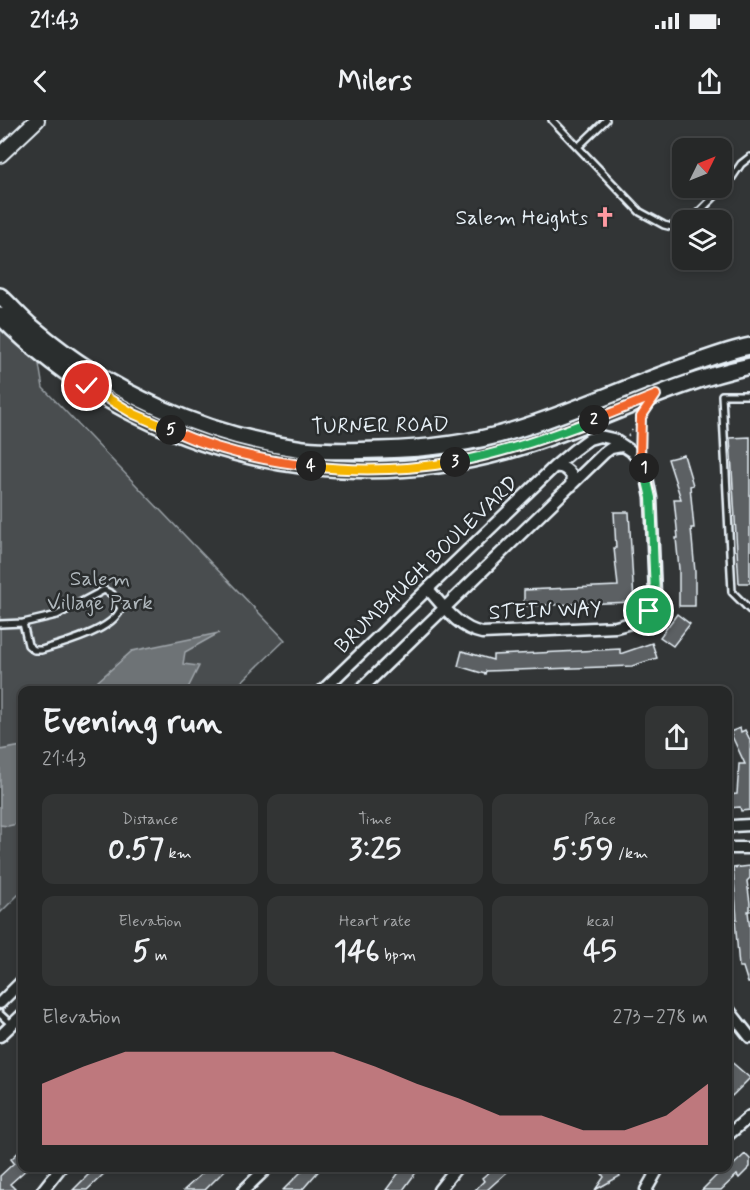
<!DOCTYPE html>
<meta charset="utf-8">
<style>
body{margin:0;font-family:Mynerve,sans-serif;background:#323434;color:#f1f3f6;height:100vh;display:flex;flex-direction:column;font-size:22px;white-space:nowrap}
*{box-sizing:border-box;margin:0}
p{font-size:20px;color:#a4a6a8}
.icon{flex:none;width:33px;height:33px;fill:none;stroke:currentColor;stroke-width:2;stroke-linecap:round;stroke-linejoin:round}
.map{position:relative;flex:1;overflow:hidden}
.sheet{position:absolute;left:18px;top:566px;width:714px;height:486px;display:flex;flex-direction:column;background:#262828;border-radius:12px;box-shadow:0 3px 9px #0003,0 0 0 2px #424445}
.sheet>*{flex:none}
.needle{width:39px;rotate:47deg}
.buttons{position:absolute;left:672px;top:18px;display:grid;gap:12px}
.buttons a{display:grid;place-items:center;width:60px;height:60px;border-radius:12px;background:#262828;box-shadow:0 3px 9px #0003,0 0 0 2px #424445;font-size:30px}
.pin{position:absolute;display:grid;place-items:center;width:51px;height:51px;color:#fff;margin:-26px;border:3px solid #fff;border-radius:50%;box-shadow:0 2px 6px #0007}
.km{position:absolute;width:30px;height:30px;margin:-15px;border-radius:50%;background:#222;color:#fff;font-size:16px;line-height:30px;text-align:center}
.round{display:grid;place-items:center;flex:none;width:63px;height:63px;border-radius:12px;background:#323434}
.headline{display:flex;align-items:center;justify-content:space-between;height:102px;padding:0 24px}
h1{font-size:33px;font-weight:700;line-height:45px}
.metrics{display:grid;grid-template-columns:repeat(3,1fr);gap:9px;height:102px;padding:6px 24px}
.metrics div{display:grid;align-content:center;border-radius:12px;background:#323434;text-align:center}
.metrics b{font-size:30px;font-weight:700}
.metrics small{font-size:16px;font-weight:400}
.metrics p{font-size:16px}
.chart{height:168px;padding:12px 24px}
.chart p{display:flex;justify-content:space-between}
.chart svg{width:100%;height:108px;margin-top:6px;fill:#ff9aa2;opacity:.7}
.status{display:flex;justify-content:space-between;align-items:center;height:42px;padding:0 30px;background:#262828;direction:ltr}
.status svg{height:16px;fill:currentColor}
header{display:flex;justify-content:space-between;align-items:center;height:78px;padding:0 24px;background:#262828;font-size:27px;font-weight:700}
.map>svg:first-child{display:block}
.green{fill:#494d4f;stroke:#989fa4;stroke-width:1.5}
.water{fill:#6e7376;stroke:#9fa5aa;stroke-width:1.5}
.building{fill:#5c6063;stroke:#e8f1f8;stroke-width:1.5}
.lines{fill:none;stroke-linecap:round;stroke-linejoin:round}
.lane-casing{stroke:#e8f1f8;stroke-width:10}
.street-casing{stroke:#e8f1f8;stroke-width:15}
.secondary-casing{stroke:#e8f1f8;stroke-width:18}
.primary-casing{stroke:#e8f1f8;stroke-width:20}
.path{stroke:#e8f1f8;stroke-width:1.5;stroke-dasharray:1.5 4.5;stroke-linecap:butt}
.lane{stroke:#2a2d2e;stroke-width:5}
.street{stroke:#2a2d2e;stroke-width:10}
.secondary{stroke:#2a2d2e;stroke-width:14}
.primary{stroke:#2a2d2e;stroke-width:15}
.split-1-casing{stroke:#fff;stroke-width:12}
.split-2-casing{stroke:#fff;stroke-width:12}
.split-3-casing{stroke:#fff;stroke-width:12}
.split-4-casing{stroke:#fff;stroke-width:12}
.split-5-casing{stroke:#fff;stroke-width:12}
.split-6-casing{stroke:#fff;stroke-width:12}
.split-1{stroke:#22a559;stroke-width:8}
.split-2{stroke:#f0652b;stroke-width:8}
.split-3{stroke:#22a559;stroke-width:8}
.split-4{stroke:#f5b400;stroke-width:8}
.split-5{stroke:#f0652b;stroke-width:8}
.split-6{stroke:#f5b400;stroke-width:8}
.labels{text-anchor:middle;stroke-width:5;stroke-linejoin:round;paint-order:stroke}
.poi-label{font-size:21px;fill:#e8f1f8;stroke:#2a2d2e;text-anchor:end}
.street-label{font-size:21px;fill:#e8f1f8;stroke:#2a2d2e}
.park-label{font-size:21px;fill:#b0b8bd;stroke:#2a2d2e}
</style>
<div class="status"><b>21:43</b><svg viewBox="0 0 49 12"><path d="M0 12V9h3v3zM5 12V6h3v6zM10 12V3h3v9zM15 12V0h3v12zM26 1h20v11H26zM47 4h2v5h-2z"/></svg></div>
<header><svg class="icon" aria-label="back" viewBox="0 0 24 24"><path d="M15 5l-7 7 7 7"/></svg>Milers<svg class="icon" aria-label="share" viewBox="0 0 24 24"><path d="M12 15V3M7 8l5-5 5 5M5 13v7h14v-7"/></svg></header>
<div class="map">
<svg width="750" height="1070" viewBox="0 0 750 1070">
<rect width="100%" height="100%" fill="#323536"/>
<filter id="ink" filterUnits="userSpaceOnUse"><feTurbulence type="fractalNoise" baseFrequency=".0167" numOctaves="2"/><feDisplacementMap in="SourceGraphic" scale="12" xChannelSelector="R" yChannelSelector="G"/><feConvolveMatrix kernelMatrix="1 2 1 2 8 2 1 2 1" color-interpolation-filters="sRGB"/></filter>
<g filter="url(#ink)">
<path class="green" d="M0 196 37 232 43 268 285 520 233 570H22V771L0 793Z"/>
<path class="water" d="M219 513 185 532 183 544 199 546 187 570H88L132 531Z
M22 626V703L8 706 0 705V630Z"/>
<path class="building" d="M750 317V463H739L730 318Z
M684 335 693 365 690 366 694 408H691L695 452V486H679V449L676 418H678L674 379H681L668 339Z
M614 392H629L634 482 524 486V470L618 466 614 428H616Z
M677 494 690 504 673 526 660 517Z
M652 523 657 538 632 546 486 551 485 554 458 546 462 531 493 540V535L559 532 620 529V534Z
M740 608 741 612 745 610 750 620V690L741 691 740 687 728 688V675L737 674 739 644H745L730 612Z
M750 746V758L747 761 750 783V791H748L750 809V863H748L743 847H739L735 799H737L733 748Z
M728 939 750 958 732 976 728 972Z
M22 1029V1047H29L10 1064 16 1070H0V1056L14 1043 11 1039Z
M745 1034 750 1039V1047L739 1058 737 1055 721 1070H702L721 1051 724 1054Z
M92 1047H111L87 1070H73L90 1053 88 1051Z
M209 1047H228L205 1070H184Z
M306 1047H322L302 1070H283Z
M403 1047H420L403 1070H386Z
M495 1047H500L506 1053 487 1070H475L484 1061 482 1058Z
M598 1047H615L620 1056 595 1070 604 1057Z"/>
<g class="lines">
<g class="lane-casing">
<path id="lane" d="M552 0 640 92 664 105 676 108 682 106
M578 27 606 0
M691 100 729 62 741 44 750 37
M750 275H722L732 472 750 490
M0 504 23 503 57 495 104 470 112 474 121 488C114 510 62 524 41 530H34L28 525 23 503
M0 894 12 905"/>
</g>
<g class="street-casing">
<path id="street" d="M554 347C563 346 567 349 572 356L571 366
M323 570 554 347 574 330 589 319 600 316 613 319 631 331 640 341 646 352 651 378 655 474 653 483 649 491 638 501 616 507 482 513C458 508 444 487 428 469
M360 570 604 333 611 328 621 326
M728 709 732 706 750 705
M728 728H750
M0 883 22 861
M728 889 750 917
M0 916 22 895
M728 1015 750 996
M43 1070 61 1047
M244 1070 268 1047
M439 1070 457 1047
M646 1070 659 1047"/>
</g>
<g class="secondary-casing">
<path id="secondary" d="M0 35 37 0"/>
</g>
<g class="primary-casing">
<path id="primary" d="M0 176C11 186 21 198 33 208 108 272 205 316 303 329 329 332 355 331 380 330 427 329 470 324 515 310 574 292 630 265 689 245 709 238 729 230 750 226
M0 196C132 329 325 381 506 331 589 308 665 264 750 246"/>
</g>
<path class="path" d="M628 316 642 296
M640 326 641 298"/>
<use href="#lane" class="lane"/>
<use href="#street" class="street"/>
<use href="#secondary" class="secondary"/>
<use href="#primary" class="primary"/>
</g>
</g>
<g class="lines" filter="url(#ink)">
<g class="split-1-casing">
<path id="split-1" d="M644 348 651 378 655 474 649 491"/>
</g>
<g class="split-2-casing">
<path id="split-2" d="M594 300 656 275 641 297 640 341 644 348"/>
</g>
<g class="split-3-casing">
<path id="split-3" d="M455 342C504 333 548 317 594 300"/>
</g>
<g class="split-4-casing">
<path id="split-4" d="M311 346C359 352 407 350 455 342"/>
</g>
<g class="split-5-casing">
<path id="split-5" d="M171 310C215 330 263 341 311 346"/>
</g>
<g class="split-6-casing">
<path id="split-6" d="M87 266 134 294 171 310"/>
</g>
<use href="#split-1" class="split-1"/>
<use href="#split-2" class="split-2"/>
<use href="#split-3" class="split-3"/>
<use href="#split-4" class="split-4"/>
<use href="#split-5" class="split-5"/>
<use href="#split-6" class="split-6"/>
</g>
<defs>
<g id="church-bare" transform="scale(1.62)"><path d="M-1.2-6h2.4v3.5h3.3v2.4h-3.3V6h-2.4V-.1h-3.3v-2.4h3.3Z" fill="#ff9aa2" stroke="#2a2d2e" stroke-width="2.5" paint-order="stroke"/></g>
</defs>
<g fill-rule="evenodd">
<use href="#church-bare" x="605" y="97"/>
</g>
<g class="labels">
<g class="poi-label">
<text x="588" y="104">Salem Heights</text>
</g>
<g class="street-label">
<text transform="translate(380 305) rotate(-1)" y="7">TURNER ROAD</text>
<text transform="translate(426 444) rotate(-44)" y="7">BRUMBAUGH BOULEVARD</text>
<text transform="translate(545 490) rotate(-2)" y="7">STEIN WAY</text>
</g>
<g class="park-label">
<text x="100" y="465">Salem<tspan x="100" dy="24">Village Park</tspan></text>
</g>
</g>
</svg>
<div class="buttons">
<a><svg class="needle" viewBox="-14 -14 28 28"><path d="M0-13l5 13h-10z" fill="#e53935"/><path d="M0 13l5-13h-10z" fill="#a4a6a8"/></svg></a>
<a><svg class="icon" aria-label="layers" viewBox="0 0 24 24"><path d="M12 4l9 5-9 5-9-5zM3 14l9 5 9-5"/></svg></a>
</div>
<div class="pin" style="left:649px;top:491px;background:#1e9e55"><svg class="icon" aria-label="arrive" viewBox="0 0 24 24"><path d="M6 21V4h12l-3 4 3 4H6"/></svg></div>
<div class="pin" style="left:87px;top:266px;background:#d93025"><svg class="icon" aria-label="check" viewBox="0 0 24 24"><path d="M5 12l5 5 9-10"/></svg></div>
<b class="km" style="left:644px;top:348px">1</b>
<b class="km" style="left:594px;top:300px">2</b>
<b class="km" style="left:455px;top:342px">3</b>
<b class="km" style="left:311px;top:346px">4</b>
<b class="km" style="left:171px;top:310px">5</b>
<section class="sheet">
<div class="headline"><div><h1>Evening run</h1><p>21:43</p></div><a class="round"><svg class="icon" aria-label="share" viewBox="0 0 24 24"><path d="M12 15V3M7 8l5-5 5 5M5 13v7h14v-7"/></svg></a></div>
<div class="metrics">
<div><p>Distance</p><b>0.57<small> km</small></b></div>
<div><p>Time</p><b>3:25</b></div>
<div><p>Pace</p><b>5:59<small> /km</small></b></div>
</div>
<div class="metrics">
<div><p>Elevation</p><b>5<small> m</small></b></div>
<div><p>Heart rate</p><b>146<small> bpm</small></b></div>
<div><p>kcal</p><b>45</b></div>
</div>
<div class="chart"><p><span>Elevation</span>273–278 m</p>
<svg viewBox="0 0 160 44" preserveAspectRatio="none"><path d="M0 44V19L10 12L20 6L30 6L40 6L50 6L60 6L70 6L80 12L90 19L100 25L110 32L120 32L130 38L140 38L150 32L160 19V44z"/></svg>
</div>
</section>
</div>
